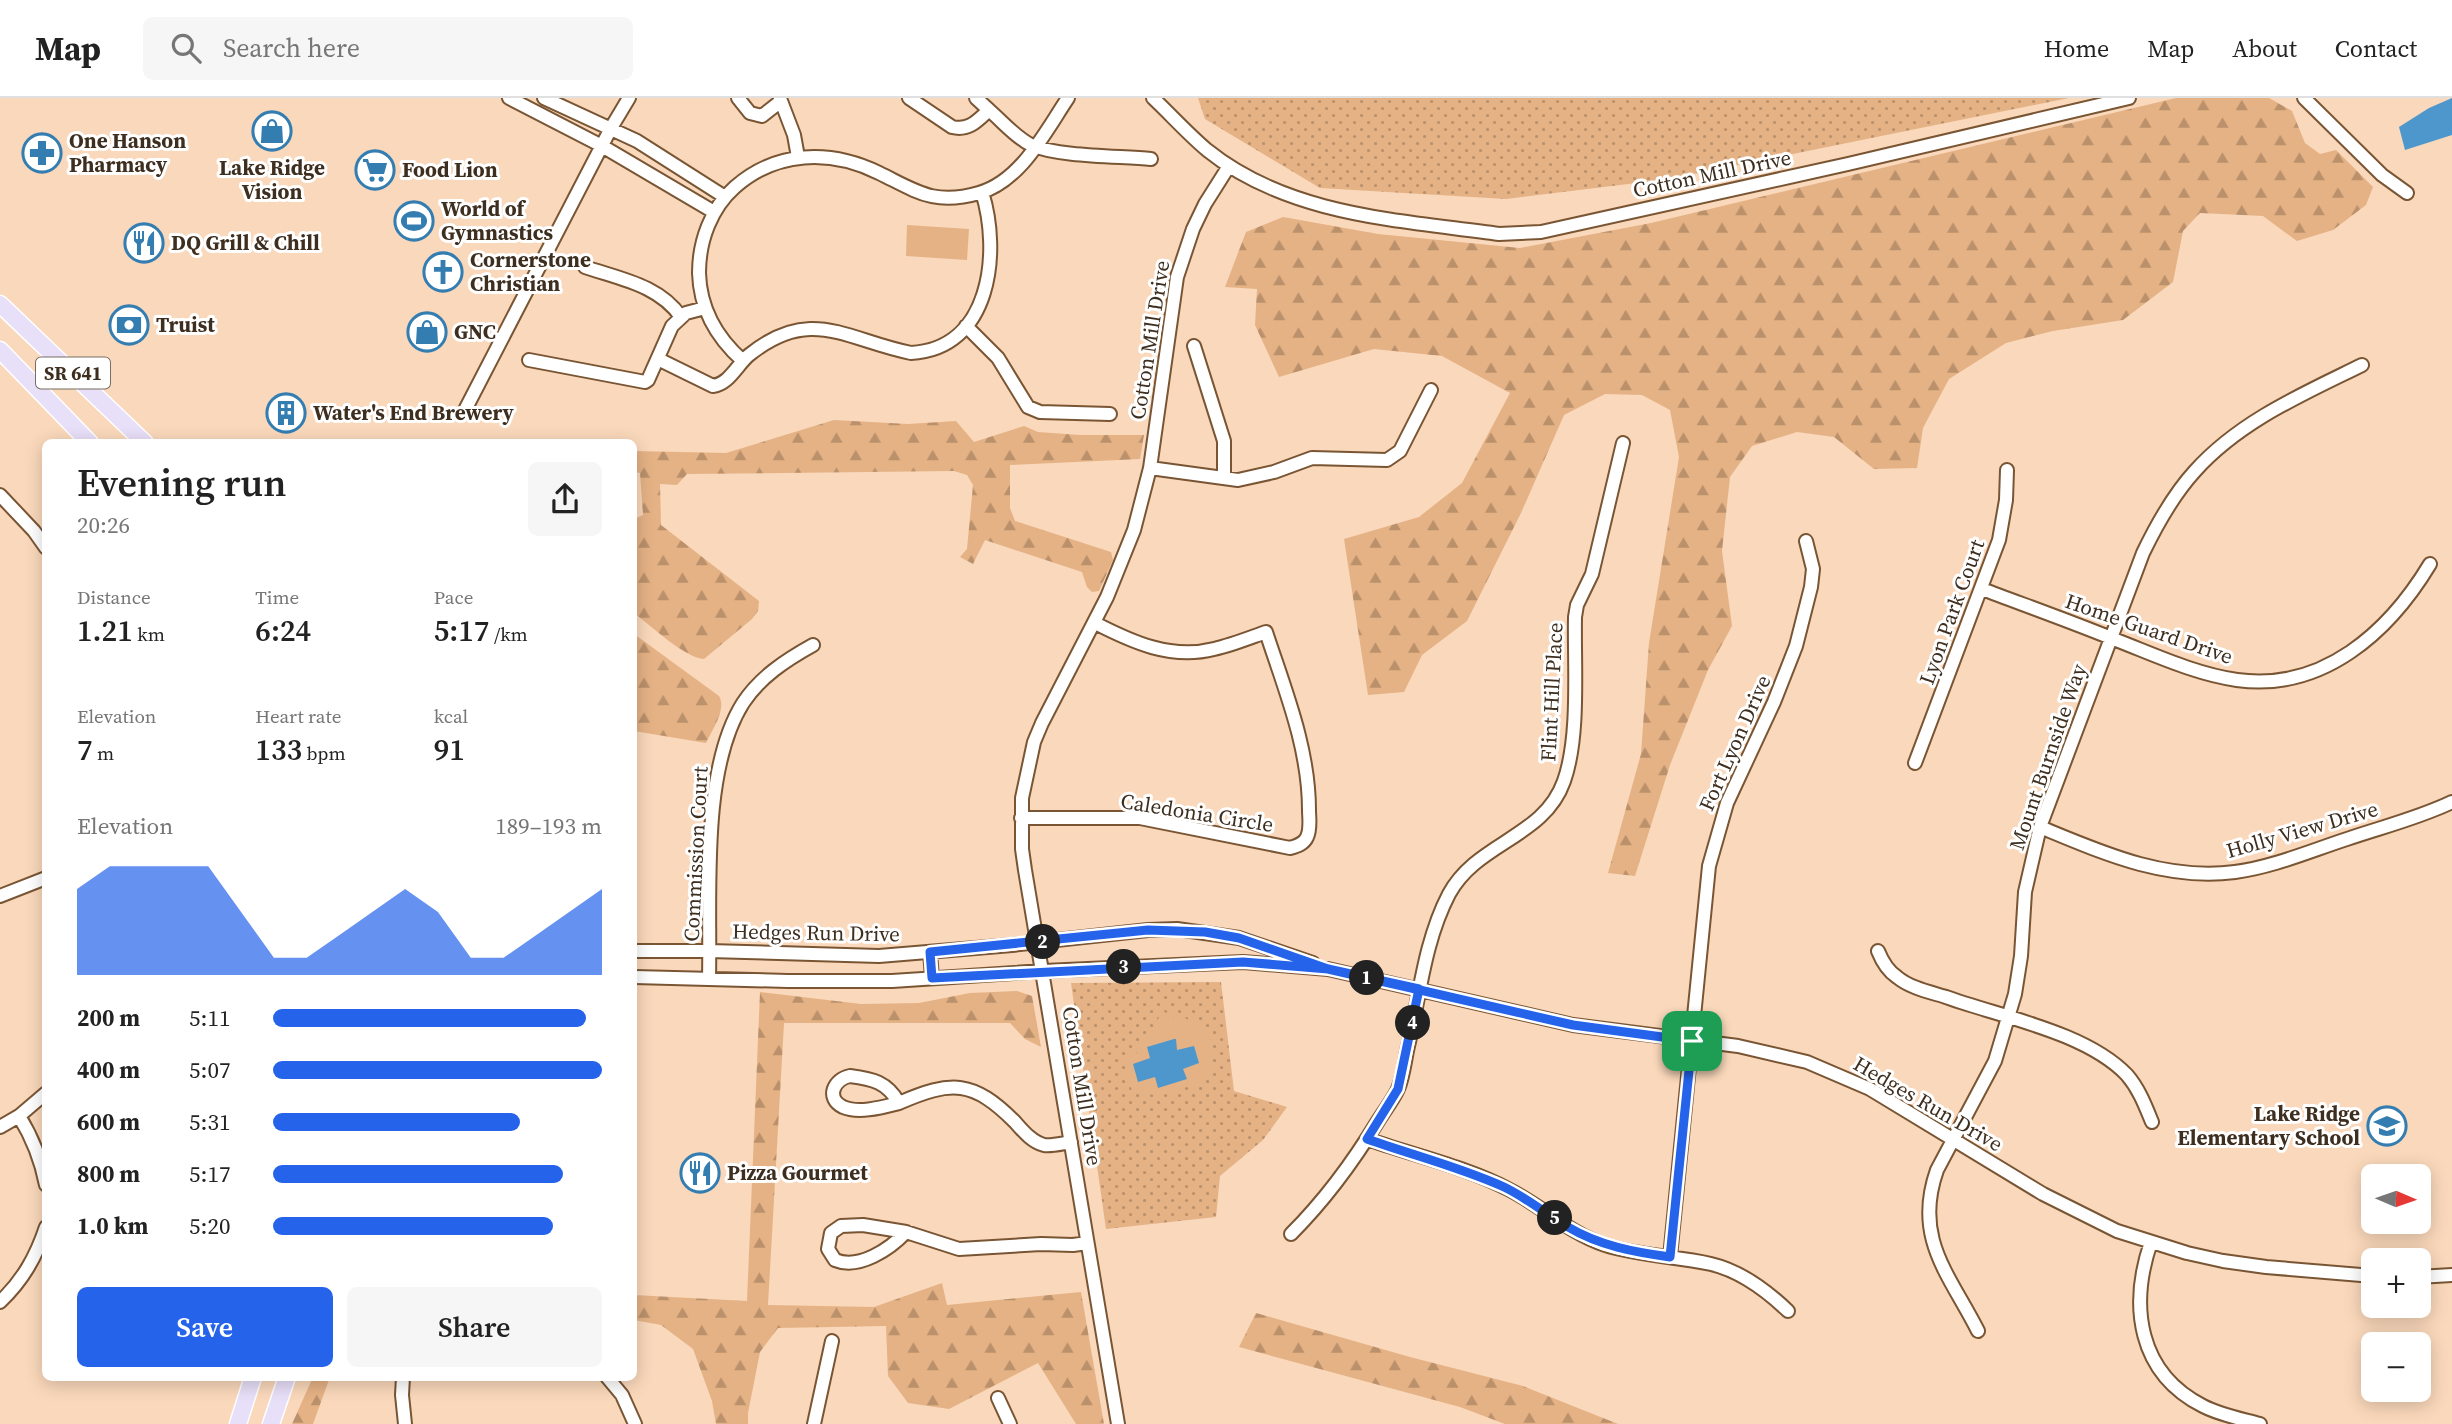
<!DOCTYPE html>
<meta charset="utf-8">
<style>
body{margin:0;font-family:"Source Serif 4",serif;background:#f6f6f6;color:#222;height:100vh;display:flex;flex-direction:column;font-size:26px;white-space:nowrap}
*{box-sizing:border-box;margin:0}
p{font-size:23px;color:#767676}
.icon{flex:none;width:38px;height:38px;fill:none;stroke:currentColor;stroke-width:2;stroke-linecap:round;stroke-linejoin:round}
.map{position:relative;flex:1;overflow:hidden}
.details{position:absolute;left:42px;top:341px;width:595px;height:942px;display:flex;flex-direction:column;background:#fff;border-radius:10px;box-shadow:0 4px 18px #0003}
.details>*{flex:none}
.needle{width:46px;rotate:92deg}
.fabs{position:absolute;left:2361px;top:1066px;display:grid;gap:14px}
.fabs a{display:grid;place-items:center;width:70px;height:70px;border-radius:10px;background:#fff;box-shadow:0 4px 18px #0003;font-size:35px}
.pin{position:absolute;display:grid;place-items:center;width:60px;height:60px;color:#fff;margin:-30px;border-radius:14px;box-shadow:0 4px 10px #0006}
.km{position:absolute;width:35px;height:35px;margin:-18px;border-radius:50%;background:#222;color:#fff;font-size:19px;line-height:35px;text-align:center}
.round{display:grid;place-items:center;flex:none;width:74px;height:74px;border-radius:10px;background:#f6f6f6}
.overview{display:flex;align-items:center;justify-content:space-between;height:119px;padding:0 35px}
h1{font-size:38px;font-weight:600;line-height:52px}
.figures{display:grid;grid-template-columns:repeat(3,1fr);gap:10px;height:119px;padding:7px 35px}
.figures div{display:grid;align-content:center}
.figures b{font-size:30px;font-weight:600}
.figures small{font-size:19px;font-weight:400}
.figures p{font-size:19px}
.chart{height:196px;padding:14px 35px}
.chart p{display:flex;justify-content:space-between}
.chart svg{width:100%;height:126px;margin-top:7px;fill:#2563eb;opacity:.7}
.primary-button{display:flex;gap:14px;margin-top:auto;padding:14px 35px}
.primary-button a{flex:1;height:80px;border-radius:10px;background:#2563eb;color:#fff;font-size:28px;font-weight:600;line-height:80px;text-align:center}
.primary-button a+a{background:#f6f6f6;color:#222}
ul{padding:0 35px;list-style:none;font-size:23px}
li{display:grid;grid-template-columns:112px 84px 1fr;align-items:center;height:52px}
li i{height:18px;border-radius:9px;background:#2563eb}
header{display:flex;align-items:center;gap:42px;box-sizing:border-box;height:98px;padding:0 35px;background:#fff;border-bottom:2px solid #e0e0e0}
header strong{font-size:33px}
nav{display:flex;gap:38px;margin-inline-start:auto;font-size:24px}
.search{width:490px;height:63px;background:#f6f6f6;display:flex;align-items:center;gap:18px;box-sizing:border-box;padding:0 24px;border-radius:10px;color:#767676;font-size:26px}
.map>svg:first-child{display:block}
.green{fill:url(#green-dots)}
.forest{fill:url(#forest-firs)}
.pitch{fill:#e5b285}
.water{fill:#4e97cc}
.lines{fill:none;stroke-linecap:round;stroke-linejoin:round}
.minor-casing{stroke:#795533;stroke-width:16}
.major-casing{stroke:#fff;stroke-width:19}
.minor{stroke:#fff;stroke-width:12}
.major{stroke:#e8dff8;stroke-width:16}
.route-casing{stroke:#fff;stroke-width:14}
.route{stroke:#2563eb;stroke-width:9}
.labels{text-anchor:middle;stroke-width:6;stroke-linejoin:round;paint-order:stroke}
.shield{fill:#fff;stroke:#786d62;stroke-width:2}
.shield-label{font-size:19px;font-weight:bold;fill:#3e2e1f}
.poi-label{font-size:21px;font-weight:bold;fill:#3e2e1f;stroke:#fff;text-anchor:start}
.street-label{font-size:21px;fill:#3e2e1f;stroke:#fff}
</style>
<header>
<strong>Map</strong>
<div class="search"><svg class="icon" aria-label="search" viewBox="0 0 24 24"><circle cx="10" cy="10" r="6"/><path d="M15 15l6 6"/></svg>Search here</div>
<nav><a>Home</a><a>Map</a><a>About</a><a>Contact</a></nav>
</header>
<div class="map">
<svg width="2452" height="1326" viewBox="0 0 2452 1326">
<defs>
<pattern id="green-dots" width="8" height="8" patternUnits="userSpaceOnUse" patternTransform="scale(1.75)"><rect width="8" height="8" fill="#e5b285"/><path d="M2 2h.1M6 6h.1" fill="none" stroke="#bb916c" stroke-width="1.8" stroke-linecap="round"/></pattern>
<pattern id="forest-firs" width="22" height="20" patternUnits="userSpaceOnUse" patternTransform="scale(1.75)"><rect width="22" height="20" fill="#e5b285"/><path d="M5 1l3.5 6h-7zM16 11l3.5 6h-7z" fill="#bb916c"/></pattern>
</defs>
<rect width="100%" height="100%" fill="#fad8bb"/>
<path class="green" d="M1198 0H2069L1669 81 1506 101 1320 90 1205 21Z
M1221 884 1234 993 1287 1009 1263 1042 1220 1078 1216 1119 1106 1131 1071 885Z"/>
<path class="forest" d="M2176 0H2269L2292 13 2305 45 2320 56 2336 52 2373 89 2366 107 2333 132 2297 143 2263 118 2200 115 2183 133 2173 184 2123 222 2053 233 2006 245 1949 281 1923 330 1917 370 1874 371 1834 339 1797 334 1752 348 1730 379 1722 453 1732 528 1708 572 1670 667 1635 778 1608 775 1641 656 1649 545 1679 359 1670 312 1642 297 1605 296 1564 317 1521 415 1467 523 1422 557 1404 594 1368 597 1344 441 1419 419 1462 385 1510 295 1442 258 1374 251 1279 279 1255 227 1257 191 1225 189 1246 134 1283 119 1378 136 1520 150 1651 125Z
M834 322 908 326 956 323 974 344 1024 328 1038 334 1080 337H1144L1140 361 1010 367V410L1015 423 1111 454 1113 462 1099 493 1092 494 1087 489 1082 474 985 442 973 466 960 459 967 451 973 387 967 377 954 373 687 376 677 387 660 386 661 427 759 503 758 513 752 521 704 561C685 560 650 527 634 515V421L643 417 640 375 634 374V353L726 355Z
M634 536 719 598C727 611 712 632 706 645L634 633Z
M1017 893 1032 898 1041 949 1025 941 1010 925H784L768 1207 874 1209 942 1185 947 1207 1081 1194 1104 1326H1076L1038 1265 949 1311 908 1305 888 1278 886 1228 778 1230 760 1254 748 1315V1326H716L712 1303 693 1251 661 1227 634 1222V1197L747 1203 760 894 861 906 919 905 970 895Z
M1256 1215 1410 1259 1523 1288 1618 1326H1505L1460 1309 1239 1249Z
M313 1279H330L313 1326H292Z"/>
<path class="pitch" d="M907 127 969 131 967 162 906 158Z
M1163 913 1179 923 1182 918 1209 935V980L1160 998 1132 993 1124 963 1134 959Z"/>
<path class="water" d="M2452 0V37L2405 52 2399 29 2429 10Z
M1174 941H1176L1177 952 1194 948 1199 965 1183 971 1187 981 1158 990 1155 979 1138 984 1133 966 1150 960 1147 949Z"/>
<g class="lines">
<g class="minor-casing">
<path id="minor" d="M509 0 602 48 714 114
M544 0 637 43 725 99
M738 0 750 15 762 18 781 3 780 0
M909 0 952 29C969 33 977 23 989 12L976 0
M1153 0C1171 17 1188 36 1207 52 1289 118 1399 122 1499 136L1541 134 1848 66 2129 0
M2304 0 2382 77 2407 95
M781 3 794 37 798 59
M989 12C1002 23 1015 39 1031 47 1059 59 1119 58 1151 61
M585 169C620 181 659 187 681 219
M966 228 998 260 1028 309 1040 314 1110 316
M1194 248 1224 343V380
M658 261 713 288C729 286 737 267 749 257 811 207 846 242 911 255 991 251 1001 154 982 94
M529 262 645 284 648 282 672 228 686 215 705 210
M743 263C717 240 700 210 699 175 699 143 711 110 735 89 776 53 830 51 879 75 916 93 934 108 979 95 1021 83 1045 34 1068 0
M464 314 611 30 629 0
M1150 370 1238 382 1274 374 1312 360 1387 362 1400 353 1431 292
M0 397 34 433 46 450
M1982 491C2027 508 2072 524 2116 542 2155 557 2195 576 2237 582 2323 594 2389 534 2430 466
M1915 665 1999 442 2006 402 2007 372
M1021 720H1140L1290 750C1297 748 1304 746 1307 739 1311 731 1309 720 1309 712 1309 650 1285 592 1266 534 1249 540 1232 547 1214 551 1171 562 1132 544 1095 525
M2040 729C2103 755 2165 783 2235 774 2273 769 2310 753 2347 741 2382 729 2419 720 2452 704
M0 798 46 780
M634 853H709L879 858 1012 847 1148 832 1177 831 1239 840 1313 865
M1878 853C1882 863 1888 873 1897 879 1910 890 1930 894 1946 899 2001 919 2086 934 2127 977 2139 991 2145 1007 2152 1024
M930 854 932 880
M634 879 788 883H892L1044 873 1243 864 1328 871 1573 927 1738 948 1807 964 1870 991 2043 1096 2117 1133 2187 1155 2223 1163 2266 1169 2373 1178
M709 880C711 800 700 673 743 605 760 579 786 562 813 547
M850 978C873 981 887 984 899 1005 883 1009 859 1016 843 1009 825 1000 834 981 850 978Z
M899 1005C952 982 973 982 1015 1024 1023 1033 1032 1044 1044 1047 1053 1048 1063 1045 1071 1044
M19 1018C32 1039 41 1061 46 1087
M0 1029 19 1018 46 995
M1367 1041C1413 1057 1466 1069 1508 1091 1542 1108 1569 1135 1605 1147 1639 1158 1676 1158 1711 1166 1741 1173 1766 1192 1788 1213
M863 1127 906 1134C890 1151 859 1172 835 1162L828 1151 831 1135 841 1128Z
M906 1134 959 1151 1041 1146 1073 1147 1087 1145
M1291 1136C1325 1102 1353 1064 1378 1023 1384 1013 1393 1002 1398 991 1404 977 1405 959 1409 944 1420 895 1425 842 1449 796 1477 744 1544 740 1564 683 1580 638 1574 567 1575 519L1577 507 1592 476 1623 345
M2151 1144C2129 1208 2138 1275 2203 1308 2220 1317 2242 1321 2260 1326
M1670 1159 1709 768 1727 705 1774 604 1796 548 1811 489 1813 471 1806 443
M2418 1179 2452 1177
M0 1204C23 1182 36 1159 46 1129
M1978 1233C1949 1176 1913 1140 1937 1072L1995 963 2015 896 2021 858 2025 794 2040 729 2143 455C2157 426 2173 397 2195 373 2240 323 2303 296 2362 267
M403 1279 402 1297 405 1326
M607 1279 622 1297 635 1326
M998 1300 1010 1326
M814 1326 832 1243
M1118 1326 1025 772 1022 751V700L1034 644 1042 625 1107 499 1134 432 1150 370 1177 179 1193 131 1205 106 1229 68"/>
</g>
<g class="major-casing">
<path id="major" d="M0 206 145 345
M0 252 90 345
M238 1326 253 1279
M271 1326 287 1279"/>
</g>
<use href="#minor" class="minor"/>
<use href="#major" class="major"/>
</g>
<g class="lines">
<g class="route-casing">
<path id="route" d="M1692 943 1573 927 1328 871 1239 840 1205 834 1148 832 930 854 932 880 1243 864 1328 871 1419 891 1398 991 1367 1041C1412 1057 1460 1069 1504 1089 1527 1100 1546 1116 1568 1129 1600 1148 1634 1154 1670 1159L1692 943"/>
</g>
<use href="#route" class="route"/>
</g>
<defs>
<g id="shop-ring" transform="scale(2.0125)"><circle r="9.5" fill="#fff" stroke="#337db1" stroke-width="1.5"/><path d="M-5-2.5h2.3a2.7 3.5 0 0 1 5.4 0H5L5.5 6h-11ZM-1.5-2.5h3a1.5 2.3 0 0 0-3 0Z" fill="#337db1"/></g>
<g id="pharmacy-ring" transform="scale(2.0125)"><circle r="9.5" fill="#fff" stroke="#337db1" stroke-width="1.5"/><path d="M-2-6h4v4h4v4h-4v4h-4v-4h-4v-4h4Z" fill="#337db1"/></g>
<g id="supermarket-ring" transform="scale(2.0125)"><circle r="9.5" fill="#fff" stroke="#337db1" stroke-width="1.5"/><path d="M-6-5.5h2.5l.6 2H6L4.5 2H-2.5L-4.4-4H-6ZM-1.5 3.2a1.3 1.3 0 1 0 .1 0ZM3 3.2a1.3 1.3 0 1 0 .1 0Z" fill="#337db1"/></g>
<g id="stadium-ring" transform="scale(2.0125)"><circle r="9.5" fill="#fff" stroke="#337db1" stroke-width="1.5"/><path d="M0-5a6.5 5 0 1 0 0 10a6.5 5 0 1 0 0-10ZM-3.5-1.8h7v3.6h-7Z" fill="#337db1"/></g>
<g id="restaurant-ring" transform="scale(2.0125)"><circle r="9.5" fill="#fff" stroke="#337db1" stroke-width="1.5"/><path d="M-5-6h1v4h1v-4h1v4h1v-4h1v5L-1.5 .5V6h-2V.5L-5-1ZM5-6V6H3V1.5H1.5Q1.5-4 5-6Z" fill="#337db1"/></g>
<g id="church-ring" transform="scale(2.0125)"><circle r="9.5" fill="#fff" stroke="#337db1" stroke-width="1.5"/><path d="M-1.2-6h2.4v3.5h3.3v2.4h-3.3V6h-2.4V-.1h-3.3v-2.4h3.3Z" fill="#337db1"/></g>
<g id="bank-ring" transform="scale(2.0125)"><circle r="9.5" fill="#fff" stroke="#337db1" stroke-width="1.5"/><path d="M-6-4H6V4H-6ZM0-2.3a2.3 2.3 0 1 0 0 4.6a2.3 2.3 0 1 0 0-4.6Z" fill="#337db1"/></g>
<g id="building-ring" transform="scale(2.0125)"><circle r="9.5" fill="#fff" stroke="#337db1" stroke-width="1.5"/><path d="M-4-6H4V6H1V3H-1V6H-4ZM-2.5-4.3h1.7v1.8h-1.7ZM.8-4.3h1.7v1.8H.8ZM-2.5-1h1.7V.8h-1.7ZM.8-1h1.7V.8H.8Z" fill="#337db1"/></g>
<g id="school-ring" transform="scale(2.0125)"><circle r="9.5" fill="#fff" stroke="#337db1" stroke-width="1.5"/><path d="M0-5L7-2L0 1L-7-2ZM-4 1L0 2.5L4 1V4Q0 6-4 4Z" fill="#337db1"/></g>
</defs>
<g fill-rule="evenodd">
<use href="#shop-ring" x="272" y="33"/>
<use href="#pharmacy-ring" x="42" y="55"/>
<use href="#supermarket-ring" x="375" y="72"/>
<use href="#stadium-ring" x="414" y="123"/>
<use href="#restaurant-ring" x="144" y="145"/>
<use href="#church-ring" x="443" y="174"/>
<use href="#bank-ring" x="129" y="227"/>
<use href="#shop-ring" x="427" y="234"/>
<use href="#building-ring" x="286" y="315"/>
<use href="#school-ring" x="2387" y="1028"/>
<use href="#restaurant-ring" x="700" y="1075"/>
</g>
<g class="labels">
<rect class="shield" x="36" y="259.5" width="74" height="31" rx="5"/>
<g class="shield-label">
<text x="73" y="282">SR 641</text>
</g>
<g class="poi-label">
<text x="69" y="50">One Hanson<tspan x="69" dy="24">Pharmacy</tspan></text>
<text x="272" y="77" text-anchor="middle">Lake Ridge<tspan x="272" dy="24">Vision</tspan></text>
<text x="402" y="79">Food Lion</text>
<text x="441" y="118">World of<tspan x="441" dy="24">Gymnastics</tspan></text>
<text x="171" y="152">DQ Grill &amp; Chill</text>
<text x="470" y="169">Cornerstone<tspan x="470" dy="24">Christian</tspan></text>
<text x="156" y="234">Truist</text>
<text x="454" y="241">GNC</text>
<text x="313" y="322">Water's End Brewery</text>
<text x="2360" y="1023" text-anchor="end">Lake Ridge<tspan x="2360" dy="24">Elementary School</tspan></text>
<text x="727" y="1082">Pizza Gourmet</text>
</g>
<g class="street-label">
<text transform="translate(1712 76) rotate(-12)" y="7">Cotton Mill Drive</text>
<text transform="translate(1150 242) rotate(-81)" y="7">Cotton Mill Drive</text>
<text transform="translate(1952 514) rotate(-70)" y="7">Lyon Park Court</text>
<text transform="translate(2149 531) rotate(19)" y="7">Home Guard Drive</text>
<text transform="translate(1552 594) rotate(-87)" y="7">Flint Hill Place</text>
<text transform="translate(1735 645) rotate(-66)" y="7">Fort Lyon Drive</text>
<text transform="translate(2048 659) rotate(-71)" y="7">Mount Burnside Way</text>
<text transform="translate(1197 715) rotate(9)" y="7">Caledonia Circle</text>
<text transform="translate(2302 732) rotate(-16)" y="7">Holly View Drive</text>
<text transform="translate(696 756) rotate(-87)" y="7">Commission Court</text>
<text transform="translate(816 835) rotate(1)" y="7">Hedges Run Drive</text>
<text transform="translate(1082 988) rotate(81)" y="7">Cotton Mill Drive</text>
<text transform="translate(1928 1006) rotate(30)" y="7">Hedges Run Drive</text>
</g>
</g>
</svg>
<div class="fabs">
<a><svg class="needle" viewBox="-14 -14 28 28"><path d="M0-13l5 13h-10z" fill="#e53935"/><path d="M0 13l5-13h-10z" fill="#767676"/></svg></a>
<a>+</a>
<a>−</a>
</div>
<div class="pin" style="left:1692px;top:943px;background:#1e9e55"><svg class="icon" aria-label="arrive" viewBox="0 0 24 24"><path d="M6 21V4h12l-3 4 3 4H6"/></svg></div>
<b class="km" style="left:1367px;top:880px">1</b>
<b class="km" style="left:1043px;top:844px">2</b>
<b class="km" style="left:1124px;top:869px">3</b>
<b class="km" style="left:1413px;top:925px">4</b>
<b class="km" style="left:1555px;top:1120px">5</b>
<section class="details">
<div class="overview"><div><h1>Evening run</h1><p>20:26</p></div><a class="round"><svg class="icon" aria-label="share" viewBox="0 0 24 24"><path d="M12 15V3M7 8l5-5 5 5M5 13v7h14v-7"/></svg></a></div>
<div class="figures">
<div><p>Distance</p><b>1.21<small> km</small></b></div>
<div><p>Time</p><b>6:24</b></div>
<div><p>Pace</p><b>5:17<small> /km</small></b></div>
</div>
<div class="figures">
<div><p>Elevation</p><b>7<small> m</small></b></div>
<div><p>Heart rate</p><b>133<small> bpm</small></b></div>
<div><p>kcal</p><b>91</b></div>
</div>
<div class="chart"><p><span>Elevation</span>189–193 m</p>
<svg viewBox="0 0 160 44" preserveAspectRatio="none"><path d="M0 44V14L10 6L20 6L30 6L40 6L50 22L60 38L70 38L80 30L90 22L100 14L110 22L120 38L130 38L140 30L150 22L160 14V44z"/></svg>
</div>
<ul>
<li><b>200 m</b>5:11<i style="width:95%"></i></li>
<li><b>400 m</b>5:07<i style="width:100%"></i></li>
<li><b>600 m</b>5:31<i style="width:75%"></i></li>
<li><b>800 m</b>5:17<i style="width:88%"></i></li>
<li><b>1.0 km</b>5:20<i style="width:85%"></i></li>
</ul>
<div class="primary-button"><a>Save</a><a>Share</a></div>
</section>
</div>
